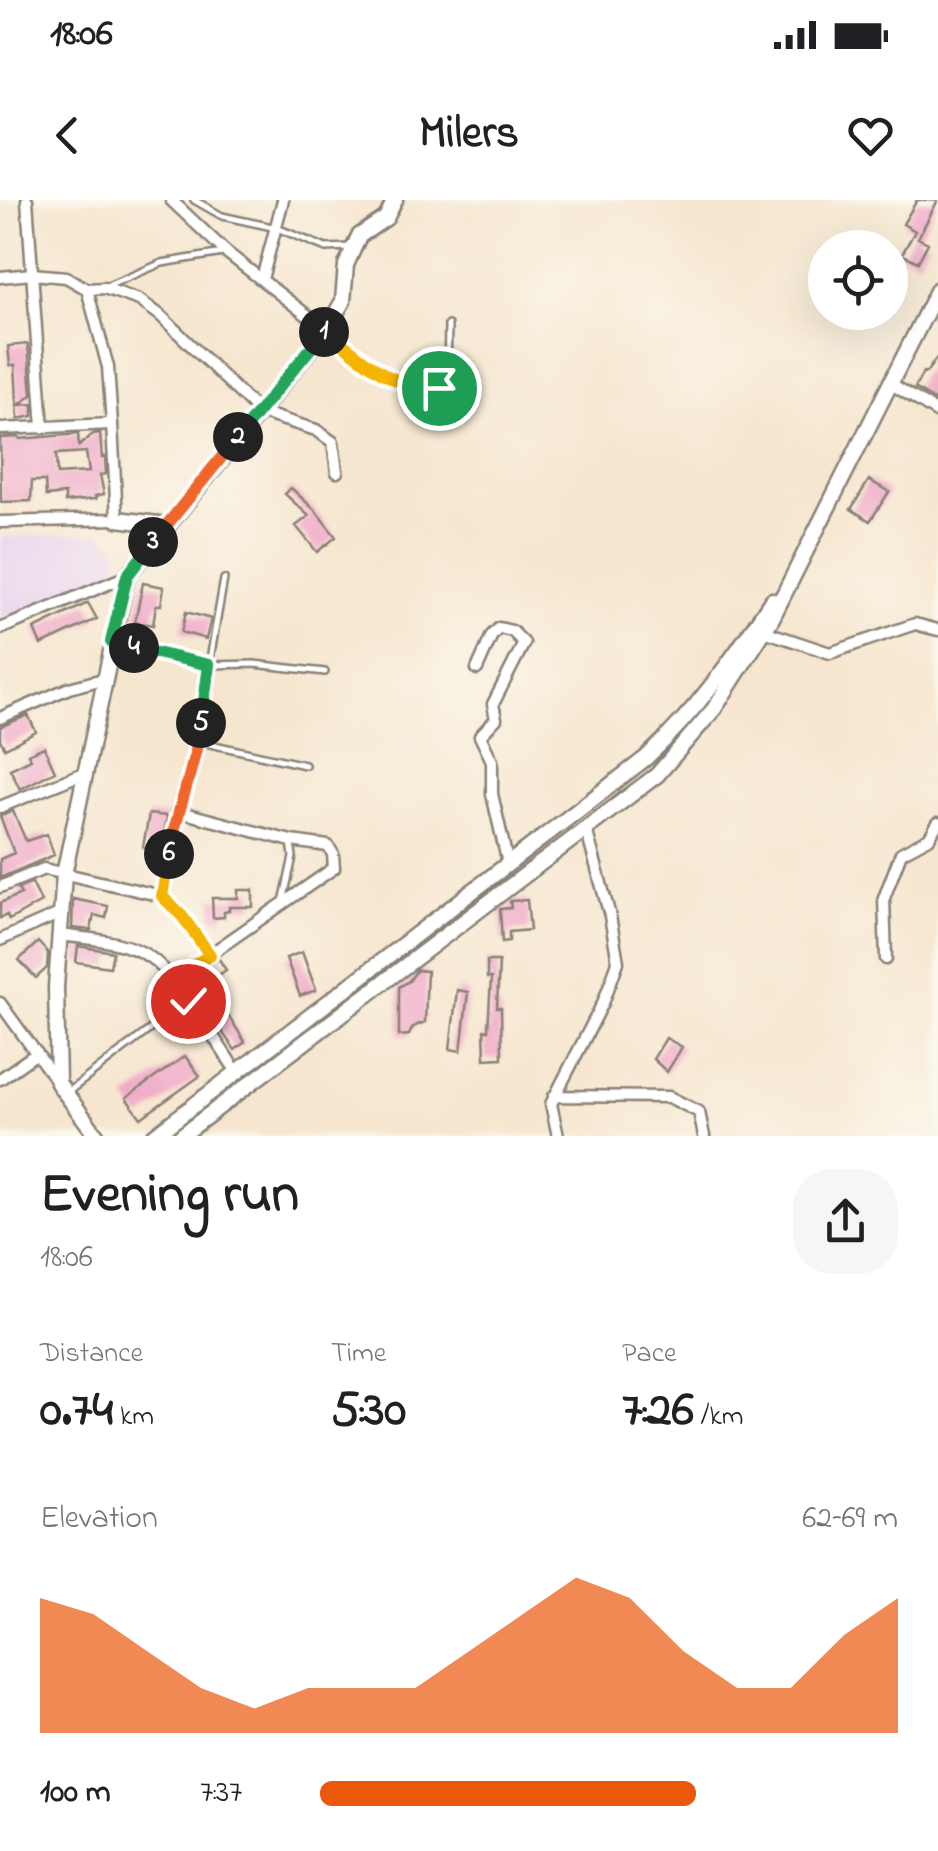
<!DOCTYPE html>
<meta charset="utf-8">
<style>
body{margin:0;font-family:"Indie Flower",sans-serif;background:#f6f6f6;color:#202124;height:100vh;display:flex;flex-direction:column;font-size:38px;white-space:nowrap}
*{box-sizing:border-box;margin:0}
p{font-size:32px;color:#757577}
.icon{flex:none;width:55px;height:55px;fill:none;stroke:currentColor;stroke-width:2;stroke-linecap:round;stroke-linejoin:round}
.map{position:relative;height:936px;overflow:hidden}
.sheet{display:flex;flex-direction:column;background:#fff;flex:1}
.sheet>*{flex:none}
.controls{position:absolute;left:808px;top:30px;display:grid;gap:20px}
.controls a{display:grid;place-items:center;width:100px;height:100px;border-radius:50%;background:#fff;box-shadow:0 10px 40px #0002;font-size:50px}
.pin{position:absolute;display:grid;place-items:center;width:85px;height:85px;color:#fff;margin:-42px;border:5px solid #fff;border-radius:50%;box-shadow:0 2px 10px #0007}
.km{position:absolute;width:50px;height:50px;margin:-25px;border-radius:50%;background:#222;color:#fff;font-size:28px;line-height:50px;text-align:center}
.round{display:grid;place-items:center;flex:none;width:105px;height:105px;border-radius:40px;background:#f6f6f6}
.headline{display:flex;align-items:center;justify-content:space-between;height:170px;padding:0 40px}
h1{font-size:55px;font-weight:800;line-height:75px}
.metrics{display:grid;grid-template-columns:repeat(3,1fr);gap:15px;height:170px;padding:10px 40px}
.metrics div{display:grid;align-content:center}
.metrics b{font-size:50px;font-weight:800}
.metrics small{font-size:28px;font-weight:400}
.metrics p{font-size:28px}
.chart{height:280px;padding:20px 40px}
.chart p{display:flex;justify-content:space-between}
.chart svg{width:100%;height:180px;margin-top:10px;fill:#ea580c;opacity:.7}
ul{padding:0 40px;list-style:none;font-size:32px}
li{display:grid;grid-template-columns:160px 120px 1fr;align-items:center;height:75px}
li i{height:25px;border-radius:12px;background:#ea580c}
.status{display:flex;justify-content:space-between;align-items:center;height:70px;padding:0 50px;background:#fff;direction:ltr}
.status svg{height:28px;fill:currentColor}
header{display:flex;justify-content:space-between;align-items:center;height:130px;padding:0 40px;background:#fff;font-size:45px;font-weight:800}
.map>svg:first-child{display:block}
.built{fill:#e7d2ef}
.building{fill:#f0aac8;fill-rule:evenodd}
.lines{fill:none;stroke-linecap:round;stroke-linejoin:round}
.lane-casing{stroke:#898176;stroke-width:10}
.street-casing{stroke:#898176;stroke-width:15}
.secondary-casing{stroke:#898176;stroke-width:19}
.lane{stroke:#fff;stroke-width:5}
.street{stroke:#fff;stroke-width:10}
.secondary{stroke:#fff;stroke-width:14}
.split-1-casing{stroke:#fff;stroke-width:20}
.split-2-casing{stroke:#fff;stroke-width:20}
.split-3-casing{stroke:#fff;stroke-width:20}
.split-4-casing{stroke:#fff;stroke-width:20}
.split-5-casing{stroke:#fff;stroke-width:20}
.split-6-casing{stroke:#fff;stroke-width:20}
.split-7-casing{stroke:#fff;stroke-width:20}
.split-8-casing{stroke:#fff;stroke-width:20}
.split-1{stroke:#f5b400;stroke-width:12}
.split-2{stroke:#22a559;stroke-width:12}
.split-3{stroke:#f0652b;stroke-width:12}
.split-4{stroke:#22a559;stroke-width:12}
.split-5{stroke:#22a559;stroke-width:12}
.split-6{stroke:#f0652b;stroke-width:12}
.split-7{stroke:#f5b400;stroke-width:12}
.split-8{stroke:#f5b400;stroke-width:12}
</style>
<div class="status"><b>18:06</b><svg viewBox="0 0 49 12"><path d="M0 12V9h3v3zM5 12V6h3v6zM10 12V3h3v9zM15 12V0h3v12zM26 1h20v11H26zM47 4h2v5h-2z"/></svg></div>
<header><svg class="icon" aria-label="back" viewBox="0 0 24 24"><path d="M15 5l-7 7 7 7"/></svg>Milers<svg class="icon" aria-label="heart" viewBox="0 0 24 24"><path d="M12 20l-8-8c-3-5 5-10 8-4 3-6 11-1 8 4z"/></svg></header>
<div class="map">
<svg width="938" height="936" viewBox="0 0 938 936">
<rect width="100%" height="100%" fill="#fbf7ec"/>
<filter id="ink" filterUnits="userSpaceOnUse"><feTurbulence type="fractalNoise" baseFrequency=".01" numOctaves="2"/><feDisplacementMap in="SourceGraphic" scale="20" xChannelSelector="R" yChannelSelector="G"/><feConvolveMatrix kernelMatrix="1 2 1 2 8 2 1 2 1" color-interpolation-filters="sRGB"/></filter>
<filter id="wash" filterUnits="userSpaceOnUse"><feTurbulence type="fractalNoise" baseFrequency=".0048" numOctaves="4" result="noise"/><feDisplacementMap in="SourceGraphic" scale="40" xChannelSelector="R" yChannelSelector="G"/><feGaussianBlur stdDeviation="2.25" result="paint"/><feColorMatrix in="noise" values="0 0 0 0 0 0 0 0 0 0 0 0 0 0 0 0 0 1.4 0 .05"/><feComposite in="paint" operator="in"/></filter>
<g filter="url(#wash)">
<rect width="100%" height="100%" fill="#f6e6cf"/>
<path class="built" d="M102 333 118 351 114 373 0 420V337Z"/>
<g id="blocks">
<path class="building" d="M917 0H938L918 38 928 43 918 62 902 54 915 31 903 24Z
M28 144 32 195 19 205 33 204V216L18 219 15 165H10L8 146Z
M938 156V203L915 188 923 172 926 173Z
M100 233 102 258 105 257 106 274 100 275 104 294 95 296 96 299 65 302V294L46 296 45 281H32L31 301 1 302 0 238 19 237 20 239 78 234 79 246 93 234ZM86 252 89 272 57 274 56 254Z
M869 280 889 292 870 321 851 309Z
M291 288 315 310 336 337 317 352 296 326 309 316 285 294Z
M143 383 164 387 161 405H156L153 425 135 422Z
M88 403 97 419 41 445 34 429Z
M186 412 211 419 206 439 181 432Z
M28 515 36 532 5 548 0 540V527Z
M44 547 55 571 20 589 10 569 31 559 28 554Z
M13 611 26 641 47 634 54 655 0 678V659L14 653 0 616Z
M149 614 167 616 161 652 143 647Z
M32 683 41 702 9 720 7 715 0 718V703L21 694 18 689Z
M238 690H253V707H229V711L224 712V717L213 718 212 698H238Z
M73 699 108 706 106 718 94 715 91 730 72 728Z
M527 700 530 730 509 732V741L502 742 500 709 511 708 510 701Z
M38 742 48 753 47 768 36 778 19 760Z
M78 746 113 752 110 767 76 762Z
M302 752 316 790 300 796 286 758Z
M219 759 226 770 194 792 186 782Z
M487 761H499L497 808H501L502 858 485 859 484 830H488L491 778H487Z
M417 770 427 771 425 822 413 827 409 835 399 836V787L409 781Z
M457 790 468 792 461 851 450 849Z
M225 810 245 842 235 850 213 819Z
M666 838 682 847 667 872 653 859Z
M185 856 200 876 141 918 126 898Z"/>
</g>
</g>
<g filter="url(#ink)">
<use href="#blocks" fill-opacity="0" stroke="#898176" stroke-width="2.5"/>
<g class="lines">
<g class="lane-casing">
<path id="lane" d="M194 0 222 16 277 28 326 48 351 47
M105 87 162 63 223 53
M329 132C362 158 395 192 439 187L447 175 448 125
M224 379 209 465 254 464 325 472
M201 542 305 565
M283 702 293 657 291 641
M68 892 187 801"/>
</g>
<g class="street-casing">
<path id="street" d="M27 0 43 228
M171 0 226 52 326 130
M0 77 32 74 66 77 87 89 104 88 139 100 160 115 259 212 316 230 333 242 337 272
M262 79 283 0
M87 89 108 167 112 224
M890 183 938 213
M0 229 112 224 117 319 0 322
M0 429 127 376
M764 431 830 453 915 424 938 430
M111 442 209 465 199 542 177 611 162 696
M477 469 492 435 499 428 512 431 524 443 493 504 496 519 480 536 492 561V594L508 664
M0 518 69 488 103 479
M0 607 84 573
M0 687 44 669 162 696 182 716 210 755
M59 735C89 739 126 740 151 758 180 779 215 841 237 872
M0 740 61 713
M886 759 884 698 901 653 929 638 938 623
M173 780 334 668 333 654 328 646 291 641 177 611
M0 803 58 883
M0 879 37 853
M554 896 669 897 699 912 704 936
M558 936 551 904 603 803 618 762 610 716 586 629"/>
</g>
<g class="secondary-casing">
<path id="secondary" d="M117 319 167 325
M97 936 58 883 56 787 64 674 127 376 326 130 343 101 346 65 359 36 386 18 395 0
M154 936 646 558C698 509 733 459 772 400
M181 936 657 575 714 509 771 420 938 89"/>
</g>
<use href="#lane" class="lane"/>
<use href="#street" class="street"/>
<use href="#secondary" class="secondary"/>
</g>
</g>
<g class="lines" filter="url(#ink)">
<g class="split-1-casing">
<path id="split-1" d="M324 132 326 130C359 156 394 192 439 188"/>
</g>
<g class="split-2-casing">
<path id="split-2" d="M238 237 324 132"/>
</g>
<g class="split-3-casing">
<path id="split-3" d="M153 342 238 237"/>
</g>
<g class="split-4-casing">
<path id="split-4" d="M134 448 111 442 127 376 153 342"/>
</g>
<g class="split-5-casing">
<path id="split-5" d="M134 448 209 465 201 523"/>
</g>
<g class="split-6-casing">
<path id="split-6" d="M169 654C177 610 195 567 201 523"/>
</g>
<g class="split-7-casing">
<path id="split-7" d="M169 654 162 696 182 716 210 755 196 764"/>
</g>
<g class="split-8-casing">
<path id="split-8" d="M188 801 173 780 196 764"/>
</g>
<use href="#split-1" class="split-1"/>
<use href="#split-2" class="split-2"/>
<use href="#split-3" class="split-3"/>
<use href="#split-4" class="split-4"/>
<use href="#split-5" class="split-5"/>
<use href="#split-6" class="split-6"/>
<use href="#split-7" class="split-7"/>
<use href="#split-8" class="split-8"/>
</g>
</svg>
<div class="controls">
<a><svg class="icon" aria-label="locate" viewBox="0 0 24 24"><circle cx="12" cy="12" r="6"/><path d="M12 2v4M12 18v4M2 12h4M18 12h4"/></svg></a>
</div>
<div class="pin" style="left:439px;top:188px;background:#1e9e55"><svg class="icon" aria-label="arrive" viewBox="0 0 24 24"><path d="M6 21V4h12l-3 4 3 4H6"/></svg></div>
<div class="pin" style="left:188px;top:801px;background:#d93025"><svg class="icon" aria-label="check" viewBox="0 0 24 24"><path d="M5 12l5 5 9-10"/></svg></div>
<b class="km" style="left:324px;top:132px">1</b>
<b class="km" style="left:238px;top:237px">2</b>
<b class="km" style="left:153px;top:342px">3</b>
<b class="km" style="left:134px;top:448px">4</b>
<b class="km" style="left:201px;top:523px">5</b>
<b class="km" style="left:169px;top:654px">6</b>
</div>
<section class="sheet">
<div class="headline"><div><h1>Evening run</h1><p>18:06</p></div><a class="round"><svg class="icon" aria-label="share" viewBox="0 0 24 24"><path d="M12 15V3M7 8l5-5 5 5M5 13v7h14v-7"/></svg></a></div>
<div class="metrics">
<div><p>Distance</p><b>0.74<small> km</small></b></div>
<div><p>Time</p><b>5:30</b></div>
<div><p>Pace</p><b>7:26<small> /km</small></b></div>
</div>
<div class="chart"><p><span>Elevation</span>62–69 m</p>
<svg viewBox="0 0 160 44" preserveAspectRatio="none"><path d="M0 44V11L10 15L20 24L30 33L40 38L50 33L60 33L70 33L80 24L90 15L100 6L110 11L120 24L130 33L140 33L150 20L160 11V44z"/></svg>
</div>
<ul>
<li><b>100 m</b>7:37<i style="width:65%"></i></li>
</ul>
</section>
